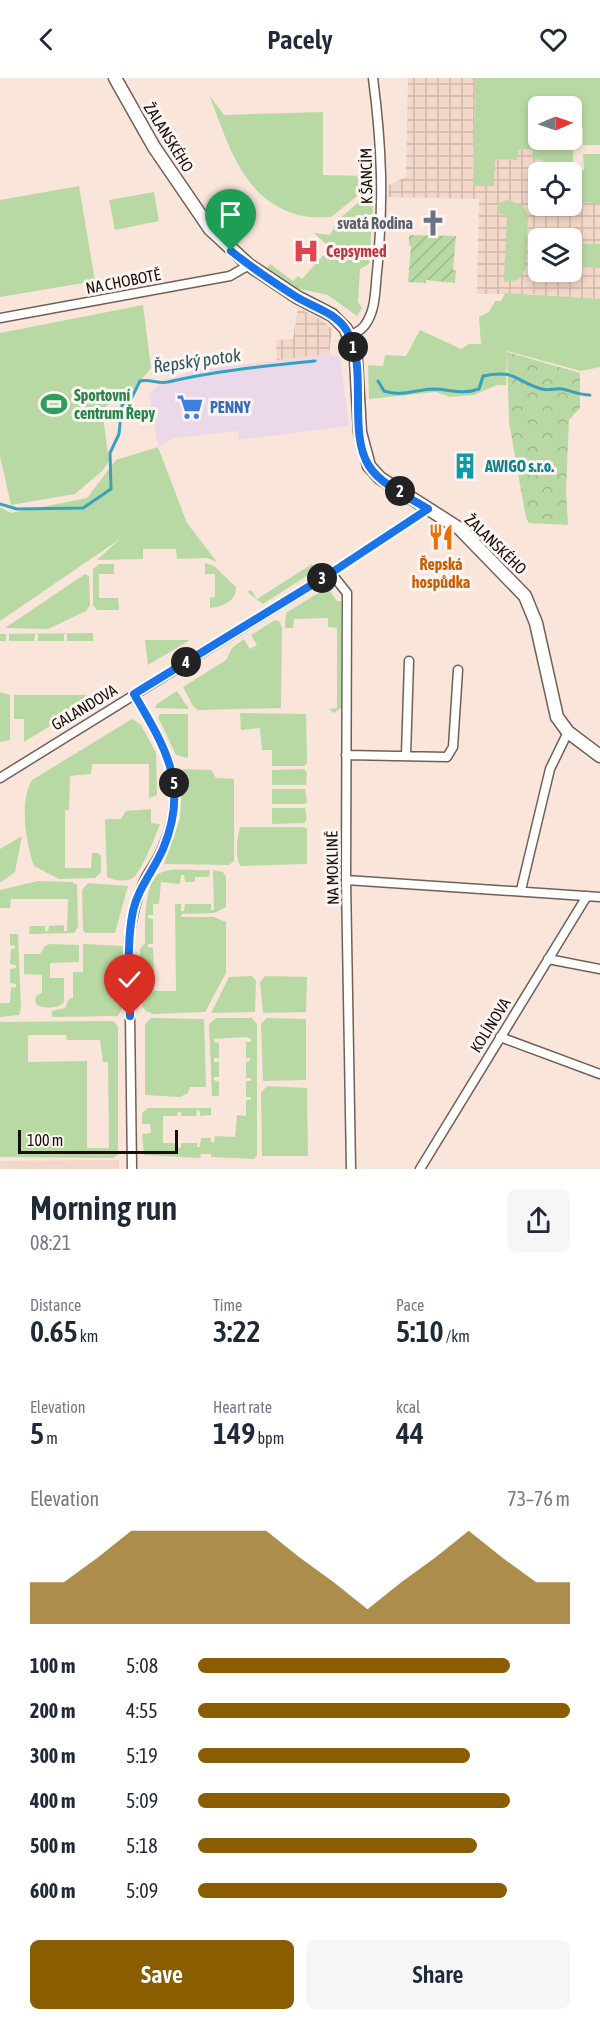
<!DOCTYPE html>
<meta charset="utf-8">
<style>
body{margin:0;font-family:"Asap Condensed",sans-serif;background:#f6f6f7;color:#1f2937;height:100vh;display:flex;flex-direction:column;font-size:22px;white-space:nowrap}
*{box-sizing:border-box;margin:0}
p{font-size:20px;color:#747a83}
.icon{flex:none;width:33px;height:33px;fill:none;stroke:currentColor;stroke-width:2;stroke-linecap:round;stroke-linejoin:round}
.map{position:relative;height:1091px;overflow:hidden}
.panel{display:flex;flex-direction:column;background:#fff;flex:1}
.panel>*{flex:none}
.needle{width:39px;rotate:88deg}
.buttons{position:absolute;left:528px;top:18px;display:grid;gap:12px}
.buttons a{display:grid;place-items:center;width:54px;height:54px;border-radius:9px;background:#fff;box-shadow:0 3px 9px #0003;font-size:30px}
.scale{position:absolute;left:18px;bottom:15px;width:160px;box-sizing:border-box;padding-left:6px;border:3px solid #17110d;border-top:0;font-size:16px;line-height:21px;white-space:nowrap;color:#17110d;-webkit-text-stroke:4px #fdf5f1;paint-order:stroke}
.pin{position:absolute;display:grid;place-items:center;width:51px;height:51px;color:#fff;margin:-62px -26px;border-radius:50% 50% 50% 0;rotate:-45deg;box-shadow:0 0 6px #0007}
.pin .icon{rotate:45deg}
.km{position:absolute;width:30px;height:30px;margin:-15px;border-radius:50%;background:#222;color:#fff;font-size:16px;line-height:30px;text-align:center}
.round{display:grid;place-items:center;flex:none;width:63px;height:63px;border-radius:9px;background:#f6f6f7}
.head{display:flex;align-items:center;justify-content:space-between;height:102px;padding:0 30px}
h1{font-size:33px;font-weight:600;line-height:45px}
.stats{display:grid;grid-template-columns:repeat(3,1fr);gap:9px;height:102px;padding:6px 30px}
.stats div{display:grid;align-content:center}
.stats b{font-size:30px;font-weight:600}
.stats small{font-size:16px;font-weight:400}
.stats p{font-size:16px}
.chart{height:168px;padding:12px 30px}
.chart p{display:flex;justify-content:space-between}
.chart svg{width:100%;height:108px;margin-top:6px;fill:#8a5e00;opacity:.7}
.action{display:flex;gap:12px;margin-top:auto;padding:12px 30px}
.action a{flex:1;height:69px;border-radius:9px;background:#8a5e00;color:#fff;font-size:24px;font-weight:600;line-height:69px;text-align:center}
.action a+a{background:#f6f6f7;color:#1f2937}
ul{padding:0 30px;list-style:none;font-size:20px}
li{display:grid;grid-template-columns:96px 72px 1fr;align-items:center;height:45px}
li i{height:15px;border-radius:8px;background:#8a5e00}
header{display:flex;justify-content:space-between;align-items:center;height:78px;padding:0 30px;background:#fff;font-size:27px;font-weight:600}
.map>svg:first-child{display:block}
.commercial{fill:#ebd9ea}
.industrial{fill:url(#industrial-grid)}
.built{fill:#f3d7c9}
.green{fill:#b9d9a4;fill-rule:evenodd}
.forest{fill:url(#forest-crowns)}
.garden{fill:url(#garden-furrows)}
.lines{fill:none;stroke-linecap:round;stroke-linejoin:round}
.stream{stroke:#38a1bd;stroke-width:3}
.street-casing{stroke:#716057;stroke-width:11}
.secondary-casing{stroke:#716057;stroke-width:15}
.street{stroke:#fff;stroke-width:8}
.secondary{stroke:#fff;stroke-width:12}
.route-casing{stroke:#fff;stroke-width:12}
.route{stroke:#1a73e8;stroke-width:8}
.labels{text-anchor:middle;stroke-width:6;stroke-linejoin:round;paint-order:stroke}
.street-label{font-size:16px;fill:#17110d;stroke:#fdf5f1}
.worship-label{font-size:16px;font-weight:bold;fill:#5b616d;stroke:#fdf5f1;text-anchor:end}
.health-label{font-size:16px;font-weight:bold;fill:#be3a42;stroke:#fdf5f1;text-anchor:start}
.leisure-label{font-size:16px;font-weight:bold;fill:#27864d;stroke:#fdf5f1;text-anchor:start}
.shop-label{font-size:16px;font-weight:bold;fill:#366cbe;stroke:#fdf5f1;text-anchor:start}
.culture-label{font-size:16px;font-weight:bold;fill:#0d838f;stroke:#fdf5f1;text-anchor:start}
.food-label{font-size:16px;font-weight:bold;fill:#c56008;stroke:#fdf5f1}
.water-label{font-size:18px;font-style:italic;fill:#2a5663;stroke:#fdf5f1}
</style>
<header><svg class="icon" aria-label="back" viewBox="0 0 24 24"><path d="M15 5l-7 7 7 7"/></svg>Pacely<svg class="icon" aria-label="heart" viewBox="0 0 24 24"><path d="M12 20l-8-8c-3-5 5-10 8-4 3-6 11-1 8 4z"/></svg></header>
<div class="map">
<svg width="600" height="1091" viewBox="0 0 600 1091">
<defs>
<pattern id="industrial-grid" width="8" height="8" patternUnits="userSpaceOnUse" patternTransform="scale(1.5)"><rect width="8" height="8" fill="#f3d7c9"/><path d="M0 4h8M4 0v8" fill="none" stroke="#d0b8ab"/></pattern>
<pattern id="forest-crowns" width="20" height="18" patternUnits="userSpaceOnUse" patternTransform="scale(1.5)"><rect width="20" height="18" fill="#b9d9a4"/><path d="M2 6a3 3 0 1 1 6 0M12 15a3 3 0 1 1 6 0" fill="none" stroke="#9eb98c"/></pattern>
<pattern id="garden-furrows" width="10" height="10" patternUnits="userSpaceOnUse" patternTransform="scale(1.5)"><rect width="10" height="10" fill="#b9d9a4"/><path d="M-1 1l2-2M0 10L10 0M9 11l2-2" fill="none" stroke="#9eb98c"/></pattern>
</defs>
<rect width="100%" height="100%" fill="#f9e5da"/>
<path class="commercial" d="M329 276 340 279 349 348 239 362 238 353 174 360 158 369 149 316 165 301 199 292Z"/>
<path class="industrial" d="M408 0H475L473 108 494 81 517 82 519 72 532 71 543 82 542 94H538V128H572V124L600 125V166L572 165V160H538V194H572V189L600 190V221L537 219V216H477L479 121 388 119 389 107 406 99Z
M298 230 322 242 332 251 329 276 277 282 276 262 293 261Z"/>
<path class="built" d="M119 1082V1091H0V1083Z"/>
<path class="green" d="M475 0H600V67H583V50H573V92H584L583 76H600V125L572 124V94H542L543 82 533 81 532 71 519 72 517 82 495 81 494 108H473ZM572 28V62H538V28Z
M209 17 224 37 323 34V97L370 98 356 119 331 139C320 139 308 140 298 137 242 122 228 64 209 17Z
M79 108 95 203 0 219V122Z
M154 114 159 143 115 152 109 122Z
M374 115 369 186 360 191 358 224 362 230 357 238 328 217 295 210 267 190 270 186 293 203 298 198 302 201 330 170 314 155 330 157 338 142 368 116Z
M507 122 522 127 528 137 526 190 518 202 504 204 507 137 498 135 497 126Z
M572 165 600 166V190L572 189Z
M505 215 600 221V289L581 293 507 273 506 307H497L474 317 450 319 436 314 369 321 368 287 383 288 385 277 406 278 420 252 461 271 469 266H481L479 239 489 234 495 223H501Z
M143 227 151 290 133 312 116 320 102 332 109 383 102 393 75 416 11 427 0 378V255Z
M158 369 187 445 217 484 207 480 177 481 176 471H143V481L97 482 120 461 0 543V429L11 435 87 420 116 382Z
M205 485 214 488 236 509C237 523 222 529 210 530V520L215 519V496H205Z
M99 486H114V496H99V520H118L119 532H97L93 527V491Z
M312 486 316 492 263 526 247 514 251 512 257 521Z
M85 496 89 498 90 527 86 533 48 551 5 550Z
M323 512 330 513 337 523H341V630L334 635 329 631 337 630V550L328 549V540L294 541 293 550H285L286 535Z
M275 542 280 544 282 550 281 630 198 632 193 628 183 609 226 582 232 570 244 561 250 571 257 567 251 557Z
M93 555V563H67V556H64V563H38V556H35L34 563H9V556H6V563H0V556Z
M145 562H190L148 587Z
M177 613 189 631 155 630 157 626Z
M0 614 10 617V662L0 664Z
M14 617H100L24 664V641H14Z
M240 635 306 636 307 685 304 688H272V672H262L260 650 241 652Z
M160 636H188V680L176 677 158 639Z
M132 641 141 647 156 675 157 717 149 720V686H92L91 696 70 698 69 732H65V790H91L92 775H98L101 778V794L95 800 59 801 34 788C26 766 19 723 32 702Z
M183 691 211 692 216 700 234 701V783L229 787 164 786 180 740Z
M304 691 307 694 306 707H272V692Z
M272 711H305L307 724 305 726H272Z
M272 730H305L307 742 304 745 272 746Z
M151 731V745L160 746C156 756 141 797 131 801 125 804 112 802 107 799L105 741H121L126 733Z
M240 749H304L307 751V786L240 788C235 777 237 760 240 749Z
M22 758 15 794 0 805V771Z
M210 792 209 799H195V804H185L184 797H181L180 806 161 804 159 826H153V837H148V840L153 841V866H148V869L153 870 154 894 149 895 148 898 154 899V913H176L175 826H181V833H184L185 826H211V832H214L213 792 223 794 226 799V829L214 835 182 836 181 839H214L226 844V895L205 934 153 936 146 933 142 928 140 871 145 865C145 849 143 801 162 794 175 789 196 793 210 792Z
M38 803 72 804 77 807 78 849 74 855 29 856 30 848H45V853H48L49 848 64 847V853H67L68 821H11L10 830H0V812Z
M88 805 128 808 115 855H86L83 853 82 812Z
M10 856H18L21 930 19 937 0 939V925H10L11 910 16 909V906L10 905V891L16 890V887L10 886 11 871H15V868L10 867Z
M49 866 79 867V884L50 885V900H64V924C59 931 45 931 37 927L35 923 36 918 42 915V897L24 896V876H40L45 868Z
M83 866 123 868V929L118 938 52 939V933L65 930 69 921 73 920V894H83Z
M252 898 256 903 255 934 211 935 229 899Z
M265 898 307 899 306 934 263 935 260 904Z
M151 940 204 941 206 1009H190L188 1015 180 1019 145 1017V946Z
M216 940H252L257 946V1077L254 1081 211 1079V1076H201L200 1080 144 1077 142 1056 151 1055 150 1046H142V1035L148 1030H211V1037L200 1038V1033L197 1032 196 1038H181V1034H178L177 1038H163V1065H178V1069L181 1070V1065H197V1069H200L201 1060H211V1064L214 1065 215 1058 235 1059 237 1037 246 1038V1022H251V1019H246V1003H251V1000H246V984L250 983V980H246V964H251V961L245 959 214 961V964L219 965V980H214V984H219V999H214V1002L219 1004V1018H212L209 946Z
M267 940 306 941V1002L263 1003 261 946Z
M113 943 118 948V1077L113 1080 0 1079V944ZM28 957H66L67 962H100L103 984H108L109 1070H87V983L28 984Z
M267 1008 307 1010 308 1078H262L261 1015Z"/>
<path class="forest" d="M507 274 580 295V330L569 342 566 414 568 447 529 445 526 440 509 344Z"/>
<path class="garden" d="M409 157 456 158 453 192H456L455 205 426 202V205L408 204 411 168 409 167Z"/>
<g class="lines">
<path class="stream" d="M378 303 384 313C402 319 414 312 432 311 449 311 462 317 479 311L483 298C518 291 515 304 542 311 548 313 556 310 562 311 572 313 579 317 590 317
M0 426 17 431 83 430 111 411 110 375 119 356 122 327H128L140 303C150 301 158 306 168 304 215 293 265 288 315 283"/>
<g class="street-casing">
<path id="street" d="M0 240 230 198 249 187
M350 258C355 255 362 252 365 247 376 232 375 212 377 194 384 125 382 69 373 0
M331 495 347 515 346 802 351 1091
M346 677 447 679 453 669 458 592
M406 677 409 583
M0 700 331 495 428 431
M346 802 600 819
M521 812 550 691 568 654
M548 881 600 891
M500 959 600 996
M132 1091 129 861C132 839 136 819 146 799 151 790 158 781 162 771 191 706 165 670 134 616
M420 1091 587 818"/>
</g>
<g class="secondary-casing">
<path id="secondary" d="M115 0 154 69 210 151 249 187 297 219 332 237 346 251 356 282 360 354 369 388 380 400 460 451 525 518 536 545 557 639 568 654 600 678"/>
</g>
<use href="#street" class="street"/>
<use href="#secondary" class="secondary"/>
</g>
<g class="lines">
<g class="route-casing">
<path id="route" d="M130 938C130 904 126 867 133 833 138 810 154 792 163 771 190 706 165 670 134 616L331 495 428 431C409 419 381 407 369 388 347 354 369 289 347 253 336 234 312 229 295 218 273 204 251 189 231 173"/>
</g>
<use href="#route" class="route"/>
</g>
<defs>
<g id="church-bare" transform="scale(2.07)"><path d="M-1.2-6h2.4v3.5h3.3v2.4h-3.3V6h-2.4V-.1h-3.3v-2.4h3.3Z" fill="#6b7280" stroke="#fdf5f1" stroke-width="2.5" paint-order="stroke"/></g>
<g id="hospital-bare" transform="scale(2.07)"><path d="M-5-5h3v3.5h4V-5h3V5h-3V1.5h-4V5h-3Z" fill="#e0444e" stroke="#fdf5f1" stroke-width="2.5" paint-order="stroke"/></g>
<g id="stadium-bare" transform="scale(2.07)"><path d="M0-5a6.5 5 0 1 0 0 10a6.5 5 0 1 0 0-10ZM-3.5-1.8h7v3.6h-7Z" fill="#2e9e5b" stroke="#fdf5f1" stroke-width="2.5" paint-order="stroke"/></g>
<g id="supermarket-bare" transform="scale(2.07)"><path d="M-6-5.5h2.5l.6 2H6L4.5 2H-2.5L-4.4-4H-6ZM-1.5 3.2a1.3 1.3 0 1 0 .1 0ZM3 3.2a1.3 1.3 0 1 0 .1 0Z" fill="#3f7fe0" stroke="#fdf5f1" stroke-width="2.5" paint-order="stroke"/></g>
<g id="building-bare" transform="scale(2.07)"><path d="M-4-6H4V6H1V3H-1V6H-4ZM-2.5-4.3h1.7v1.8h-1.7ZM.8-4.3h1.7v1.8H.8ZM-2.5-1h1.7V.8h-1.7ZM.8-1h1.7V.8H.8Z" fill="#0f9aa8" stroke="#fdf5f1" stroke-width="2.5" paint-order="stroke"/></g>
<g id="restaurant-bare" transform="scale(2.07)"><path d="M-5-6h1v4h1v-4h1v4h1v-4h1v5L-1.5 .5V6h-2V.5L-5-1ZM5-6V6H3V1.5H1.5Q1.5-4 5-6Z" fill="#e8710a" stroke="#fdf5f1" stroke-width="2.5" paint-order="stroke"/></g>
</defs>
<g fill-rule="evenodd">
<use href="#church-bare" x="433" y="145"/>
<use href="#hospital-bare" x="306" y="173"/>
<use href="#stadium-bare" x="54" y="326"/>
<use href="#supermarket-bare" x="190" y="329"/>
<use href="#building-bare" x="465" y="388"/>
<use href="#restaurant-bare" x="441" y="459"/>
</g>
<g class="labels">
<g class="street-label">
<text transform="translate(169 59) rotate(58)" y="6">ŽALANSKÉHO</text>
<text transform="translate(366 98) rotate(-91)" y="6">K ŠANCÍM</text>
<text transform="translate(123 203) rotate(-11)" y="6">NA CHOBOTĚ</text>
<text transform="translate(496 466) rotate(44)" y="6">ŽALANSKÉHO</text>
<text transform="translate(84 629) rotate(-31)" y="6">GALANDOVA</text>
<text transform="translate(332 790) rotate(-91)" y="6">NA MOKLINĚ</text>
<text transform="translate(490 947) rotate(-58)" y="6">KOLÍNOVA</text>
</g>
<g class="worship-label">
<text x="413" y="151">svatá Rodina</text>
</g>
<g class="health-label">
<text x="326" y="179">Cepsymed</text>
</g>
<g class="leisure-label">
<text x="74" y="323">Sportovní<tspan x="74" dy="18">centrum Řepy</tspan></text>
</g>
<g class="shop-label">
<text x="210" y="335">PENNY</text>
</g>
<g class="culture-label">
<text x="485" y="394">AWIGO s.r.o.</text>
</g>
<g class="food-label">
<text x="441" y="492">Řepská<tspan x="441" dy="18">hospůdka</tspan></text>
</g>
<g class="water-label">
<text transform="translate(197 283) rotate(-8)" y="6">Řepský potok</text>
</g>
</g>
</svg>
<div class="buttons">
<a><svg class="needle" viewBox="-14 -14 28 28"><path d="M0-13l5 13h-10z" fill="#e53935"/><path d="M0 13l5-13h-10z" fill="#747a83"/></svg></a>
<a><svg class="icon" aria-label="locate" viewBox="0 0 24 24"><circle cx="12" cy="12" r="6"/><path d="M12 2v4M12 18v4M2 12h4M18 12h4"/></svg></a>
<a><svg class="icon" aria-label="layers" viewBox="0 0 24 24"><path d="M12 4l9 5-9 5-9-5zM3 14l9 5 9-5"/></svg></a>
</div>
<div class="scale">100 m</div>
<div class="pin" style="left:231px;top:173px;background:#1e9e55"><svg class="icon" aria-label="arrive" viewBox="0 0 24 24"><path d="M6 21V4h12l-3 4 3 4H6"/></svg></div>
<div class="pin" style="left:130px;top:938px;background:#d93025"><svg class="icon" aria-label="check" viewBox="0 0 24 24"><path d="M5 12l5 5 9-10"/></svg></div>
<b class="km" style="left:353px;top:269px">1</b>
<b class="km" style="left:400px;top:413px">2</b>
<b class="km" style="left:322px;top:500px">3</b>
<b class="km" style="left:186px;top:584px">4</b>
<b class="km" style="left:174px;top:705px">5</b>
</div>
<section class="panel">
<div class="head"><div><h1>Morning run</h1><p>08:21</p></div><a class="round"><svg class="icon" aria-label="share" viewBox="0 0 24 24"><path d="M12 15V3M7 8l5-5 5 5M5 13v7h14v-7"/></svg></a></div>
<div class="stats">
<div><p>Distance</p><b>0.65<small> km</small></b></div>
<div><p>Time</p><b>3:22</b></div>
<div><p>Pace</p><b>5:10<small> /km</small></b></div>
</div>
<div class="stats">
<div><p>Elevation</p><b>5<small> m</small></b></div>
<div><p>Heart rate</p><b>149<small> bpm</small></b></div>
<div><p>kcal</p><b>44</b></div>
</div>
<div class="chart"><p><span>Elevation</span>73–76 m</p>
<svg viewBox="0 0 160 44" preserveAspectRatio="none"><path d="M0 44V27L10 27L20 17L30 6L40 6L50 6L60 6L70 6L80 17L90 27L100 38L110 27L120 17L130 6L140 17L150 27L160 27V44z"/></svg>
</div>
<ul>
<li><b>100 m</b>5:08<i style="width:84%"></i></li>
<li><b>200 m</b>4:55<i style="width:100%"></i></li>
<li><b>300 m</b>5:19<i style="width:73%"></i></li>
<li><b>400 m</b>5:09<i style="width:84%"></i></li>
<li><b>500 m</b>5:18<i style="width:75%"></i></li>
<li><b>600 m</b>5:09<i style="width:83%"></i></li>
</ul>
<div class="action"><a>Save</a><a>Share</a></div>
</section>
